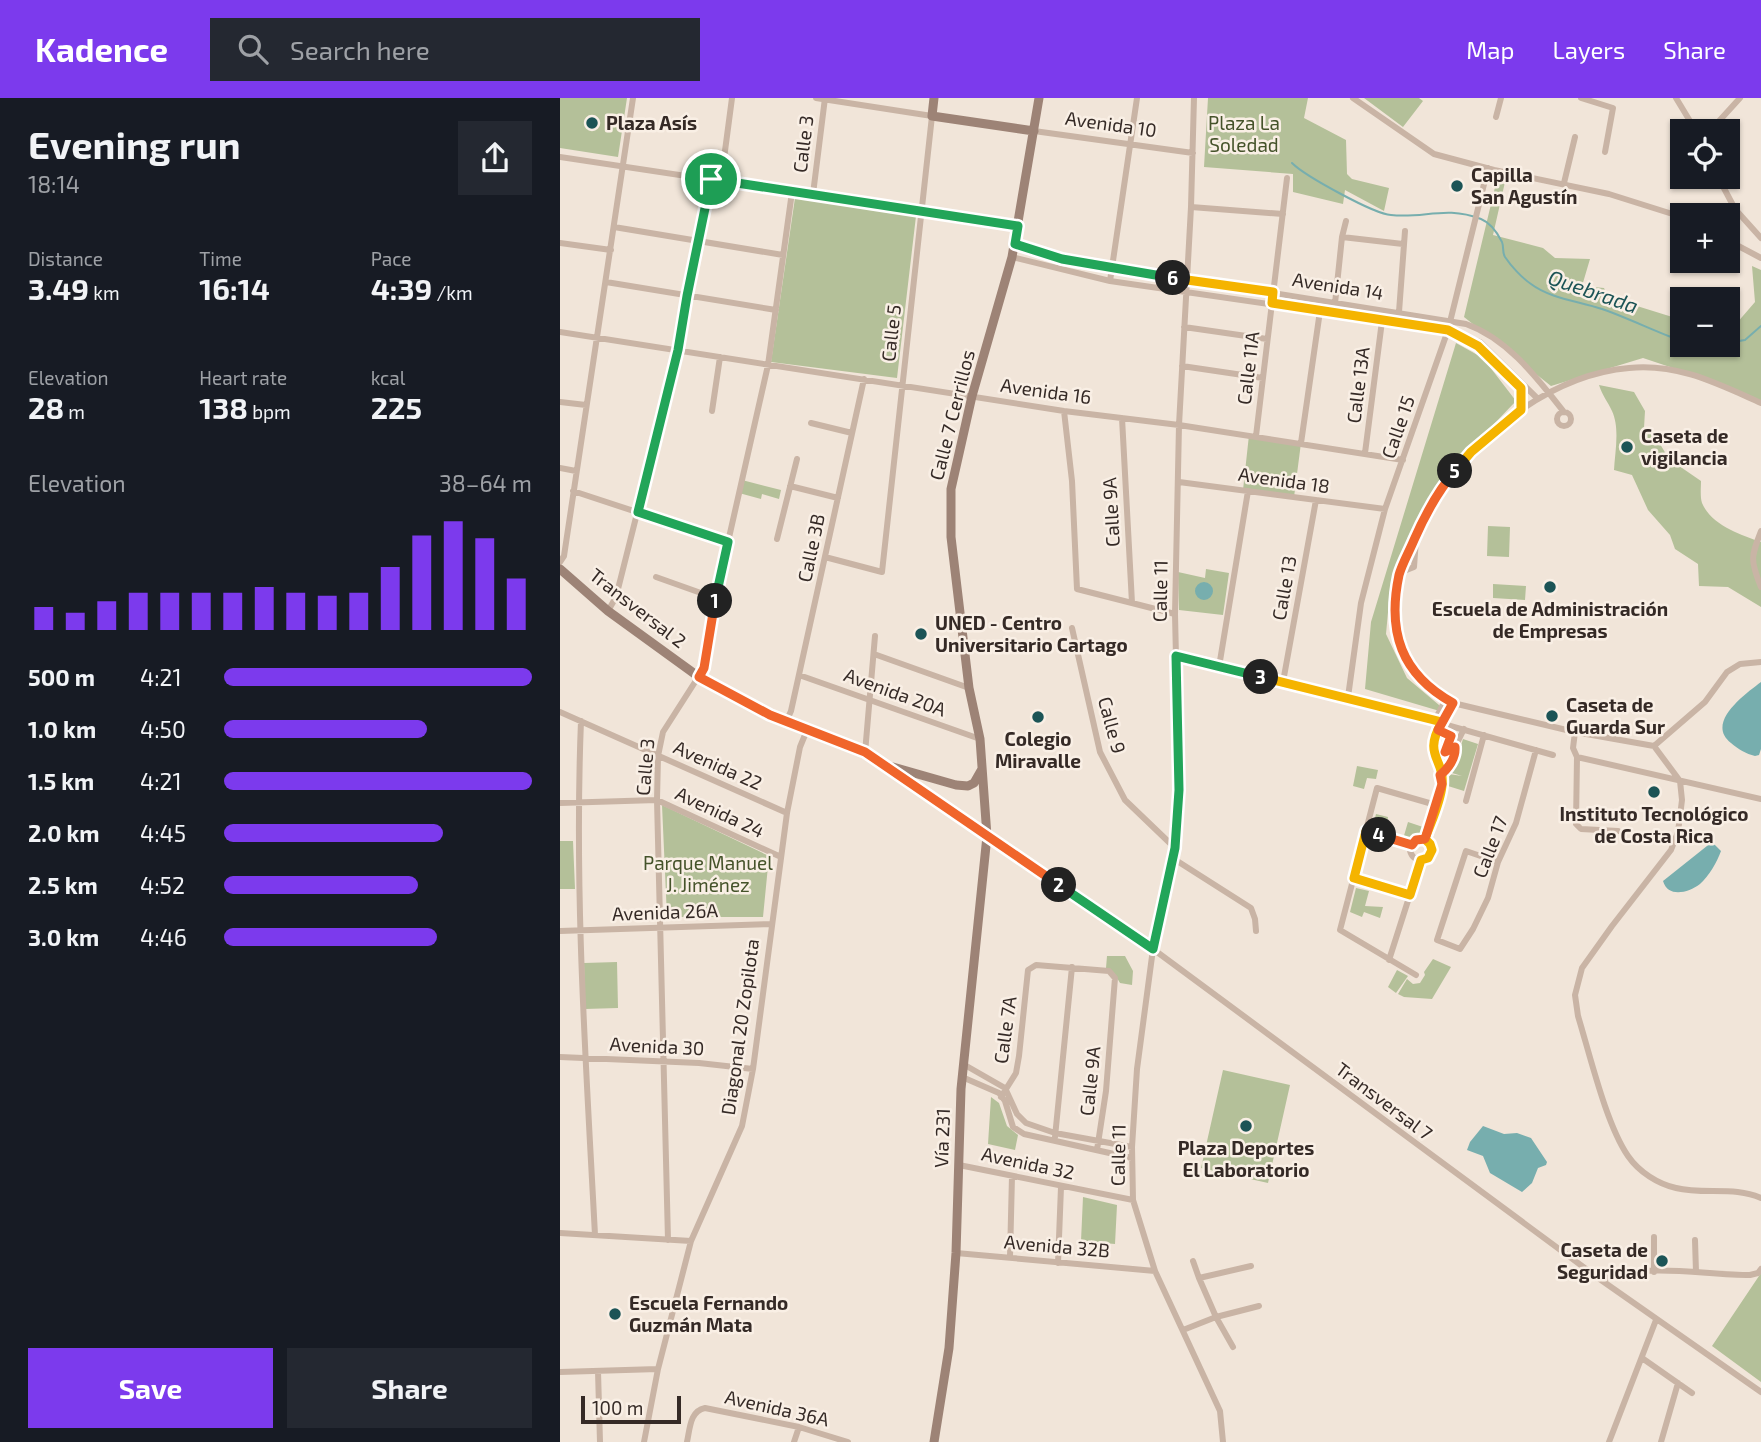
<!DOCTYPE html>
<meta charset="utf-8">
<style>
body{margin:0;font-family:"Exo 2",sans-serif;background:#242831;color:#f1f3f6;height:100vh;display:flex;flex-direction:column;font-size:26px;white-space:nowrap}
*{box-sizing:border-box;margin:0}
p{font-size:23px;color:#9ea1a6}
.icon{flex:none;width:38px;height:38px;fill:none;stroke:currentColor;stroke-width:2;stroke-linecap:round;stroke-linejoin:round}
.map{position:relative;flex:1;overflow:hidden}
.drawer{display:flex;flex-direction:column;background:#171b24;width:560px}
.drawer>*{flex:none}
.buttons{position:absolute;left:1110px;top:21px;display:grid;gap:14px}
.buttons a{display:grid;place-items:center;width:70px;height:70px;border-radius:0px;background:#171b24;box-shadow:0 2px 5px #0004;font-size:35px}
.scale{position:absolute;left:21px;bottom:18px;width:100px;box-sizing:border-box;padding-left:7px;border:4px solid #352a26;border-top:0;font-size:19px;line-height:24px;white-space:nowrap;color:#352a26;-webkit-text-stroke:5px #f9efe5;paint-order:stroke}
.pin{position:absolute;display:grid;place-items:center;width:60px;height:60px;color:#fff;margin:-30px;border:4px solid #fff;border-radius:50%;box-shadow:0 2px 7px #0007}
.km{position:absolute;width:35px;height:35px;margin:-18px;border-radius:50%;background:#222;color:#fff;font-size:19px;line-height:35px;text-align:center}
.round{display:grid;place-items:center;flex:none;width:74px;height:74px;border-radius:0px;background:#242831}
.overview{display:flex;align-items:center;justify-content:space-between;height:119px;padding:0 28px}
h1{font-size:38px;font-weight:700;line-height:52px}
.figures{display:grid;grid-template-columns:repeat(3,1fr);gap:10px;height:119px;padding:7px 28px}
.figures div{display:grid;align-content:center}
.figures b{font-size:30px;font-weight:700}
.figures small{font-size:19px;font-weight:400}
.figures p{font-size:19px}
.chart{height:196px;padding:14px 28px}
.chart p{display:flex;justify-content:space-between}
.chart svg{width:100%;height:126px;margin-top:7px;stroke:#7c3aed;stroke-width:6}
.action{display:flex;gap:14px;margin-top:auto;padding:14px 28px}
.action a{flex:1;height:80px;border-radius:0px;background:#7c3aed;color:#fff;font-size:28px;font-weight:700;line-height:80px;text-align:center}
.action a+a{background:#242831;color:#f1f3f6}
ul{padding:0 28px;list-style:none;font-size:23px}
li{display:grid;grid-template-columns:112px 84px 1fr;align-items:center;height:52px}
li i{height:18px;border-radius:9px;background:#7c3aed}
header{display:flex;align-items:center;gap:42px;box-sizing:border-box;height:98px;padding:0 35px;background:#7c3aed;color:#fff}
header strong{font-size:33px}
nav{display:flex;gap:38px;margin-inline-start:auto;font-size:24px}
.search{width:490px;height:63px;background:#242831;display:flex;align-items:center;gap:18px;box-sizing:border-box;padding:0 24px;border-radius:0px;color:#9ea1a6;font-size:26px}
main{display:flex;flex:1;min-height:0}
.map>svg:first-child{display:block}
.green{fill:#b4c099}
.water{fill:#77aeae}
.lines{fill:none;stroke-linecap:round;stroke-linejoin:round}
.stream{stroke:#77aeae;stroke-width:2}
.street{stroke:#c9b4a5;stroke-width:6}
.secondary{stroke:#9d8376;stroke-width:9}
.split-1-casing{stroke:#fff;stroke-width:14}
.split-2-casing{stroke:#fff;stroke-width:14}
.split-3-casing{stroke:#fff;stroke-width:14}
.split-4-casing{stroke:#fff;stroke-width:14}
.split-5-casing{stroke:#fff;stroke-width:14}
.split-6-casing{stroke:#fff;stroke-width:14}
.split-7-casing{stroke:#fff;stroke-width:14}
.split-1{stroke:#22a559;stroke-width:9}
.split-2{stroke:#f0652b;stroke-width:9}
.split-3{stroke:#22a559;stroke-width:9}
.split-4{stroke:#f5b400;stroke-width:9}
.split-5{stroke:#f0652b;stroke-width:9}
.split-6{stroke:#f5b400;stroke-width:9}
.split-7{stroke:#22a559;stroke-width:9}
.poi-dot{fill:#1c5456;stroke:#f9efe5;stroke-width:2.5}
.labels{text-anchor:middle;stroke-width:5;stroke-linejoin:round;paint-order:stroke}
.poi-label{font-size:19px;font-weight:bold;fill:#352a26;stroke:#f9efe5;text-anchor:start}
.park-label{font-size:19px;fill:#45532a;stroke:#f9efe5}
.street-label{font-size:19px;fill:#352a26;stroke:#f9efe5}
.water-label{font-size:21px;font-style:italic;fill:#1c5456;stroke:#f9efe5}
</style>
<header>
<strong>Kadence</strong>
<div class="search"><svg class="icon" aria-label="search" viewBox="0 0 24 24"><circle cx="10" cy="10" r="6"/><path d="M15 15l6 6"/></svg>Search here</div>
<nav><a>Map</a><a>Layers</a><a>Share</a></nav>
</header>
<main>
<section class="drawer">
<div class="overview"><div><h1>Evening run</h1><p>18:14</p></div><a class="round"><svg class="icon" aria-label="share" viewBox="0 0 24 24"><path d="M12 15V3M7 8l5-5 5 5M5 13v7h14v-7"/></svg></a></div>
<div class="figures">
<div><p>Distance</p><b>3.49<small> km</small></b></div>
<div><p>Time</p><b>16:14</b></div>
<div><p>Pace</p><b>4:39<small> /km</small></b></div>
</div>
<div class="figures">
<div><p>Elevation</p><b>28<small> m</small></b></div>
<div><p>Heart rate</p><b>138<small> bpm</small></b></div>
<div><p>kcal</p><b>225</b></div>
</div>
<div class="chart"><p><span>Elevation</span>38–64 m</p>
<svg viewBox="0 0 160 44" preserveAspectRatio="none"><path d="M5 44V36M15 44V38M25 44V34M35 44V31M45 44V31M55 44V31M65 44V31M75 44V29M85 44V31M95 44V32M105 44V31M115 44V22M125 44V11M135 44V6M145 44V12M155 44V26"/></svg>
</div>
<ul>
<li><b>500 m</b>4:21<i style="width:100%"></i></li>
<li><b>1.0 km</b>4:50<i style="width:66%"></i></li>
<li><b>1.5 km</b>4:21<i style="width:100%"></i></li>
<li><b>2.0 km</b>4:45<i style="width:71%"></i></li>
<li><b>2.5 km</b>4:52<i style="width:63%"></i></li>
<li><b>3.0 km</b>4:46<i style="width:69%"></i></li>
</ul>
<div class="action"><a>Save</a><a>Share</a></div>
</section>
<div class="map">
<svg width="1201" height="1344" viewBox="0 0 1201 1344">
<rect width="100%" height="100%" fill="#f1e5d9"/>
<path class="green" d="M0 0H67L58 59 0 50Z
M648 0H748L744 20 786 42 787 76 792 81 829 90 824 113 785 92 783 106 733 94V76L644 69Z
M804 0H859L863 3 843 29Z
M937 81 945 84 933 137 983 150 995 160 1030 161 1022 188 1044 190 1048 199 1122 222V247H1167V231L1176 226 1195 204 1192 168 1201 172V305L1149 282 1083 260 991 288 904 219Z
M235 100 356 118 337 280 211 264Z
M896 245 923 260 956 303 888 374 847 445 830 492 826 536 847 580 879 607 883 614 805 591 811 524Z
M1039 287 1074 294 1085 313 1084 330 1097 341 1109 361 1141 383C1141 389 1140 399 1142 405 1151 427 1181 437 1201 444V509L1168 489 1139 488 1138 466 1115 451 1110 437 1088 412 1072 377 1054 372C1055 354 1060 330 1052 313 1048 304 1042 297 1039 287Z
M689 337 741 345 734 399 683 392Z
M182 382 221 392 219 401 202 396 201 401 179 395Z
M928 428 950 429 949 459 927 458Z
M646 471 669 475 663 517 619 512 618 474 645 480Z
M933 486 966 488 965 502 933 500Z
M903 641 918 646 904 693 888 688 889 676 902 678 892 675Z
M797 668 818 672 816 681 807 680 804 691 793 688Z
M102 707 209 758 203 819H107Z
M816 716 828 719 825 736 812 733Z
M848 724 863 729V741L852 743 843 741Z
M0 743H13L15 791H0Z
M796 790 809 793 805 808 823 809 820 820 804 814 802 819 790 814Z
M547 858H565L573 873 572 887 560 885 554 875 546 870Z
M873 861 891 869 872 901 844 899 838 896 847 881 853 886 860 885 865 877 864 874Z
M57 864 58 910 25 911 24 865Z
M837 872 848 878 836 895 828 889Z
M663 972 730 987 708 1085 641 1070Z
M431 999 439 1005 447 1028 458 1037 455 1052 428 1046Z
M523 1099 557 1107 555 1146 521 1143Z
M1201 1175V1284L1152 1248Z"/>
<path class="water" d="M635 493a9 9 0 1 1 18 0a9 9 0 1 1-18 0Z
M1201 584V651L1199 657 1195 658C1186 656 1178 651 1171 645 1145 625 1185 596 1201 584Z
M1152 744 1161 753C1157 764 1149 778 1140 786 1128 795 1108 800 1103 783Z
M923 1028 944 1036 957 1035 971 1040 987 1064 986 1067 978 1070 972 1085 962 1094 930 1075 923 1058 907 1052 910 1044Z"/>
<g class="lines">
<path class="stream" d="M732 65C745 78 814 116 831 117 864 121 885 107 921 121 931 125 937 134 942 144 944 149 942 154 945 159 951 168 962 180 971 186 991 201 1019 203 1042 211 1065 219 1088 230 1111 239L1122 240
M1167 245 1185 242 1201 228"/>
<path class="street" d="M256 0 372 18 322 474 265 459
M634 0 631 109 619 327 615 516 619 692 612 772 593 851 577 971 572 1049 573 1102 595 1173 660 1313 663 1344
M793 0 874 56 934 72 1049 96 1122 119
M1021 0 1053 10 1045 54
M1116 0 1136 33
M936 19 941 0
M474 33 633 55
M1150 33 1180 0
M0 59 458 128
M1158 79 1175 111 1201 140
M161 83 172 0
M1004 85 1015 39
M253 96 265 0
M631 109 723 116
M54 129 223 157
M782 139 843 146
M1167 142 1201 160
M0 145 51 152
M455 146 502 161 906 226C948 241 977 280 1004 314
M452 159 550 183 888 232 920 244 978 301
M550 183 577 0
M46 184 216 212
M839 214 845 133
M774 215 782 139 786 123
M624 229 707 241
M0 234 504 313 619 327 843 362
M903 239 917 248 961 290V312
M622 268 703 280
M0 304 26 307
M1201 305C1158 286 1118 265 1069 270 1009 275 955 311 912 352 888 375 870 405 857 436 851 448 843 461 840 475 824 529 844 578 893 605L1015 634 1094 648 1145 604 1167 574 1180 566 1201 564
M152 313 160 259
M504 313 512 383 517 491 615 516
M997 321a7 7 0 1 1 14 0a7 7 0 1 1-14 0Z
M562 320 572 505
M251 325 292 335
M696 338 727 80
M741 345 760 213
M805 355 822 223
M0 370 16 373
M619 384 825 411
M230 388 278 400
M13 393 168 444
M1201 433C1191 459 1190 462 1201 489
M217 441 237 361
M0 464 4 458 73 0
M839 475 854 469 856 441
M96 479 155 500
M48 513 56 499 118 252 151 81
M512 530 540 654 565 702 615 750
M314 556 409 590
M616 558 788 599 993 657
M659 569 688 393
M239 577 420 641
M723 584 756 402
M788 599 801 505 825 411 888 232 928 70
M0 614 227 715
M875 622 886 601
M21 623C14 795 26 966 35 1137
M226 624 231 613 304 281
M878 632 891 637 885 654
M1015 634 1013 650 1017 659 1201 701
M1094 648 1120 683 1122 702 1118 734 1111 752 1052 828 1022 870 1015 897 1018 918C1030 957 1046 1026 1068 1058 1079 1074 1098 1086 1116 1090 1143 1097 1175 1088 1201 1100
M895 649 904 631
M305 655 315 538
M874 655 880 656 895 649C896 660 889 671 880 677
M1017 659 1016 726 1021 731 1058 733
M906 703 924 637
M0 705 97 702 221 759
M806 733 852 747
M427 738 593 851 1041 1182 1201 1294
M850 751a11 11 0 1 1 22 0a11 11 0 1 1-22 0Z
M865 741 882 686 875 657 874 638 893 605
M614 761 691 810 695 821 696 833
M938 764 906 753 877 842 900 851 913 831 928 800 938 764 956 725 976 652
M794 780 850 797
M0 833 211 826
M829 862 861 762
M856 877 780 832 817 690 876 707
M0 959 139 965 193 971
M403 966 445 990 457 1016 466 1025 495 1035 572 1049
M402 979 439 995 445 1003 453 1029 464 1036 572 1060
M441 999 456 975 459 958 468 872 476 867 549 873 555 880 546 993 537 1052
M495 1039 512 869
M399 1067 573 1102
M0 1135 131 1143
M108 1142 97 702 98 658 103 634 144 570 154 506 208 267 232 94
M1135 1142 1136 1174
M396 1155 595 1173
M450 1159 452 1078
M633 1163 639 1180
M498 1165 501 1089
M1094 1174V1139
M1041 1182C1088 1164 1141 1177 1190 1177L1198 1175 1201 1171
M623 1232 656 1219 699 1208
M673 1249 656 1219 639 1180 691 1168
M1082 1260 1132 1295
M38 1273 40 1344
M0 1274 98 1271
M84 1344 98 1271 131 1143 182 1028 193 971 227 715 240 649 247 632
M127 1344C130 1330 130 1313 145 1310L239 1329 288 1344
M234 1344 239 1329
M1049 1344 1096 1222
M1101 1344 1118 1285"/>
<path class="secondary" d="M374 0 372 18 474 33
M0 471 48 513 139 579 210 617 305 655 427 738
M333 669 396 687 408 688 414 685 422 671
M374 1344 389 1250 396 1155 401 991 427 738 420 641 409 590 391 439V391L412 298 452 159 479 0"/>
</g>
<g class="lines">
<g class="split-1-casing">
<path id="split-1" d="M151 81 127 198 118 252 78 414 168 444 155 503"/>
</g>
<g class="split-2-casing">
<path id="split-2" d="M155 503 144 570 139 579 210 617 305 654 499 787"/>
</g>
<g class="split-3-casing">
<path id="split-3" d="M499 787 593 851 615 750 619 692 616 558 701 579"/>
</g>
<g class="split-4-casing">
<path id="split-4" d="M701 579 882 624C862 658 885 660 882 688 880 706 871 724 865 741L870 746 872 752 868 760 861 762 850 797 794 780 806 733 819 737"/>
</g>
<g class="split-5-casing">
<path id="split-5" d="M819 737 852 747 856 742 865 741 882 686 880 677C888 671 896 660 895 649L885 654 891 638 878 632 893 605C841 576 827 534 839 477 842 466 849 454 854 442 865 417 877 394 895 373"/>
</g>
<g class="split-6-casing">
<path id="split-6" d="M613 180 713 194 712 205 888 232 918 248 961 290V312L911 354 895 373"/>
</g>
<g class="split-7-casing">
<path id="split-7" d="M151 81 458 128 455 146 502 161 613 180"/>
</g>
<use href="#split-1" class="split-1"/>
<use href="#split-2" class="split-2"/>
<use href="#split-3" class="split-3"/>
<use href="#split-4" class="split-4"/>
<use href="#split-5" class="split-5"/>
<use href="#split-6" class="split-6"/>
<use href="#split-7" class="split-7"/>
</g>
<g class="poi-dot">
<circle cx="32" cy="25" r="7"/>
<circle cx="897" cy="88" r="7"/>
<circle cx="1067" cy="349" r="7"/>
<circle cx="990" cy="489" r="7"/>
<circle cx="361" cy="536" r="7"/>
<circle cx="992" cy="618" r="7"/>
<circle cx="478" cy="619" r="7"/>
<circle cx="1094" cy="694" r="7"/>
<circle cx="686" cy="1028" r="7"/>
<circle cx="1102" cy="1163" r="7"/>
<circle cx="55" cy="1216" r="7"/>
</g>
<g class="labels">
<g class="poi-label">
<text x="46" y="32">Plaza Asís</text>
<text x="911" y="84">Capilla<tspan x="911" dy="22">San Agustín</tspan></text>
<text x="1081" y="345">Caseta de<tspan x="1081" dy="22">vigilancia</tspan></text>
<text x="990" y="518" text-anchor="middle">Escuela de Administración<tspan x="990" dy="22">de Empresas</tspan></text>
<text x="375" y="532">UNED - Centro<tspan x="375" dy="22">Universitario Cartago</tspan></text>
<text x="1006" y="614">Caseta de<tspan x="1006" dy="22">Guarda Sur</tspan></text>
<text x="478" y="648" text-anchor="middle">Colegio<tspan x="478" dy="22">Miravalle</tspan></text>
<text x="1094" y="723" text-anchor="middle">Instituto Tecnológico<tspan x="1094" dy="22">de Costa Rica</tspan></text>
<text x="686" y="1057" text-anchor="middle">Plaza Deportes<tspan x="686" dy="22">El Laboratorio</tspan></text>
<text x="1088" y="1159" text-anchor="end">Caseta de<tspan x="1088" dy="22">Seguridad</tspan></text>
<text x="69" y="1212">Escuela Fernando<tspan x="69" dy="22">Guzmán Mata</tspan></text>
</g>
<g class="park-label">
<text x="684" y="32">Plaza La<tspan x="684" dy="22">Soledad</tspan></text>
<text x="148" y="772">Parque Manuel<tspan x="148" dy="22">J. Jiménez</tspan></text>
</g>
<g class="street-label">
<text transform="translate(551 26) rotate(8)" y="7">Avenida 10</text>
<text transform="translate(243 46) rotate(-83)" y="7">Calle 3</text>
<text transform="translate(778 188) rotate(9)" y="7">Avenida 14</text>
<text transform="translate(331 235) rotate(-84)" y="7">Calle 5</text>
<text transform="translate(688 270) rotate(-83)" y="7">Calle 11A</text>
<text transform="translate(798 287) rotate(-83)" y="7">Calle 13A</text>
<text transform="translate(486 293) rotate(8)" y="7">Avenida 16</text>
<text transform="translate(392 317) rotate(-76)" y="7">Calle 7 Cerrillos</text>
<text transform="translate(838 329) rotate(-71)" y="7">Calle 15</text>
<text transform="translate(724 382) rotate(8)" y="7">Avenida 18</text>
<text transform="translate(551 414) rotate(-93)" y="7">Calle 9A</text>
<text transform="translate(251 450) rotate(-78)" y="7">Calle 3B</text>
<text transform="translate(724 490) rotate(-80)" y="7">Calle 13</text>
<text transform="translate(600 493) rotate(-89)" y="7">Calle 11</text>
<text transform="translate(78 510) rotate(38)" y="7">Transversal 2</text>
<text transform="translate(335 594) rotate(20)" y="7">Avenida 20A</text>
<text transform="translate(552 627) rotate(75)" y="7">Calle 9</text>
<text transform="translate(158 667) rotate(24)" y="7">Avenida 22</text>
<text transform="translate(85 669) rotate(-85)" y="7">Calle 3</text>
<text transform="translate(160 714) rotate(25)" y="7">Avenida 24</text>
<text transform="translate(930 749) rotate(-69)" y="7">Calle 17</text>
<text transform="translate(105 814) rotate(-2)" y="7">Avenida 26A</text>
<text transform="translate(180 929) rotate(-82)" y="7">Diagonal 20 Zopilota</text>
<text transform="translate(445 932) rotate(-82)" y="7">Calle 7A</text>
<text transform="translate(97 948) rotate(3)" y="7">Avenida 30</text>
<text transform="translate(530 983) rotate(-84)" y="7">Calle 9A</text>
<text transform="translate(824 1003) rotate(37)" y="7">Transversal 7</text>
<text transform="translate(382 1040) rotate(-88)" y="7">Vía 231</text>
<text transform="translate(558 1057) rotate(-89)" y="7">Calle 11</text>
<text transform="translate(468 1065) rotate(12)" y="7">Avenida 32</text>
<text transform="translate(497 1148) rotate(5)" y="7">Avenida 32B</text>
<text transform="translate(217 1310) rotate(13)" y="7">Avenida 36A</text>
</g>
<g class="water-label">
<text transform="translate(1033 194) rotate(19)" y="7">Quebrada</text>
</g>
</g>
</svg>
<div class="buttons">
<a><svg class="icon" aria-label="locate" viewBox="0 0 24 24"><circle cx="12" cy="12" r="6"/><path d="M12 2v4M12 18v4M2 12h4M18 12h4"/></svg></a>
<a>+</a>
<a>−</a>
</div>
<div class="scale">100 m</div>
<div class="pin" style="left:151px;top:81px;background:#1e9e55"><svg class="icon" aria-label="arrive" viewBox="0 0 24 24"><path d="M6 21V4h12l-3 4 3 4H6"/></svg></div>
<b class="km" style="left:155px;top:503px">1</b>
<b class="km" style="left:499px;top:787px">2</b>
<b class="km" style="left:701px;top:579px">3</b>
<b class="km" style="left:819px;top:737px">4</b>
<b class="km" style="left:895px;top:373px">5</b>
<b class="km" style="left:613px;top:180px">6</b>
</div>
</main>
